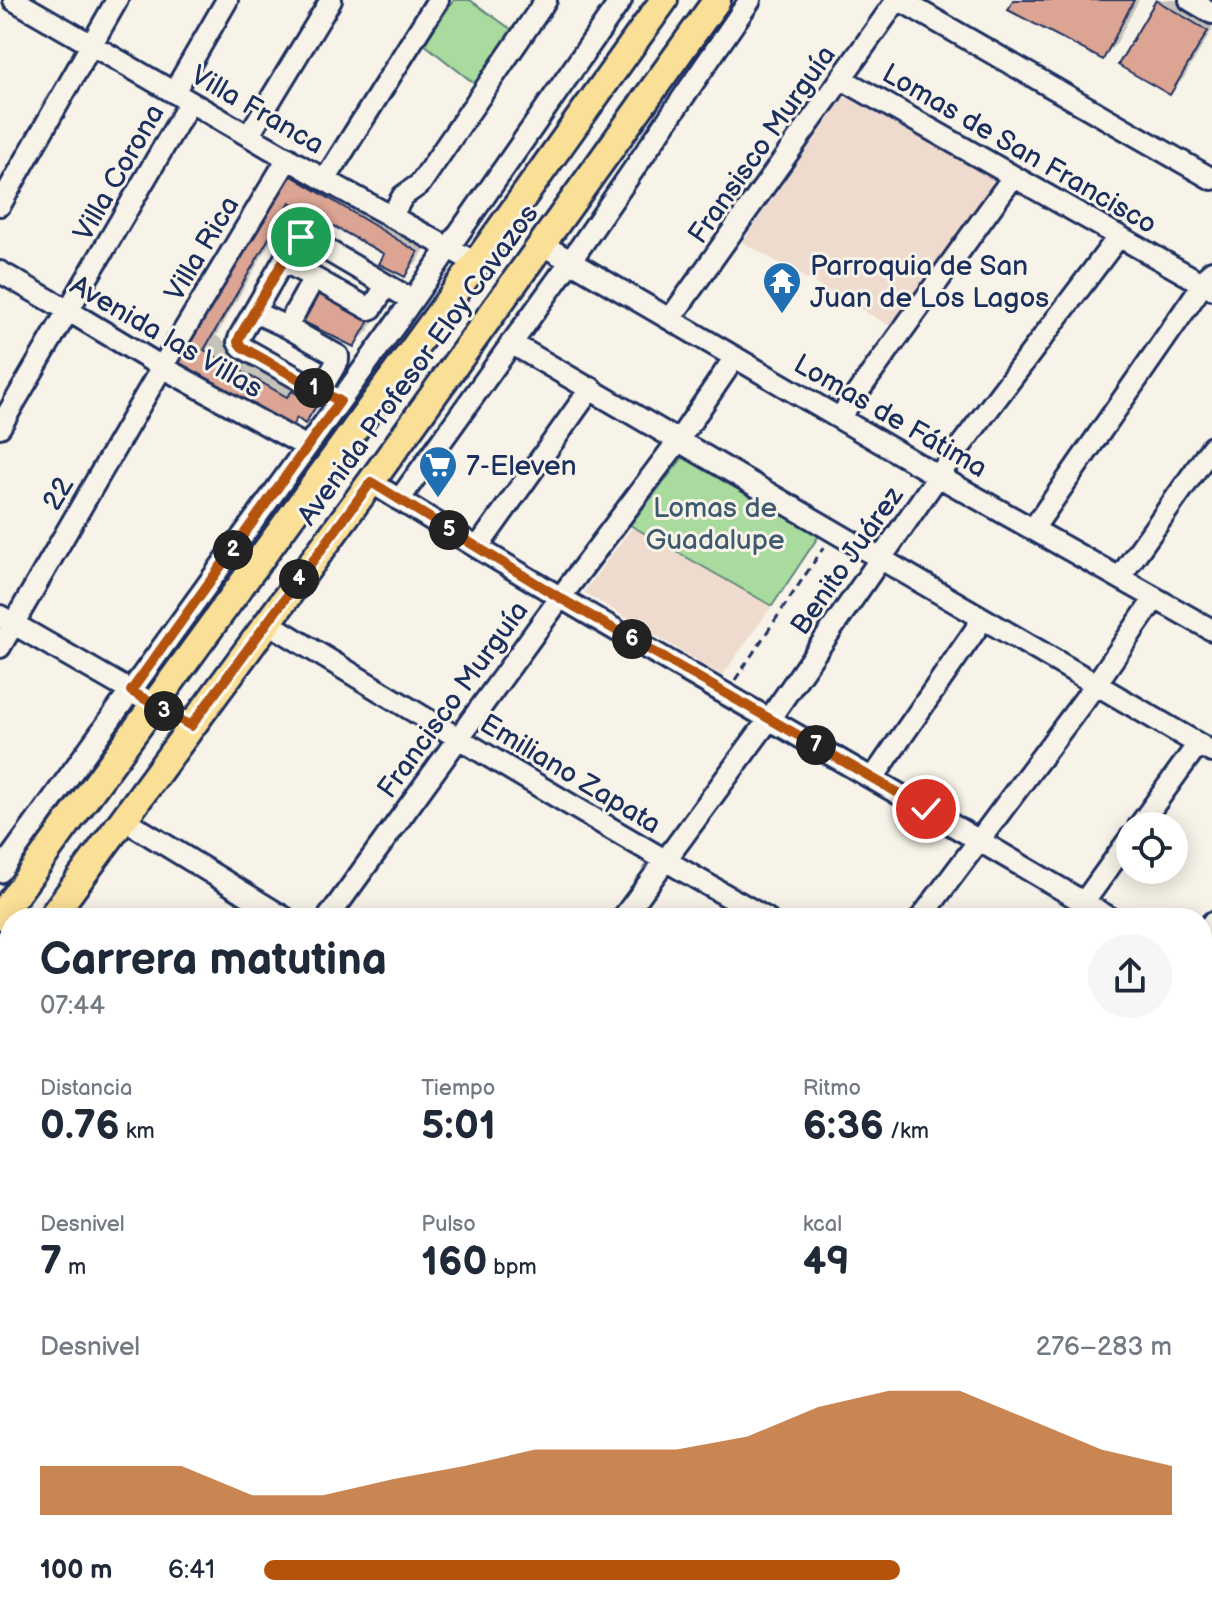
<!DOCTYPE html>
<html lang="es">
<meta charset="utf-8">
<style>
body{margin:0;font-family:"Balsamiq Sans",sans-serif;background:#f6f6f7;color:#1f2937;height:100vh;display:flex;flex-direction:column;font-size:30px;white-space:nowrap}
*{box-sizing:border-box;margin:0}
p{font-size:26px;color:#747a83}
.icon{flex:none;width:44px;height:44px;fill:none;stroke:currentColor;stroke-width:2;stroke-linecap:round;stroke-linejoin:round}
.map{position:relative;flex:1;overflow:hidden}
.drawer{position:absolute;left:0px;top:908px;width:1212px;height:710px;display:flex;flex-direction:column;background:#fff;border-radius:32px 32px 0 0;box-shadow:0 4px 20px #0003}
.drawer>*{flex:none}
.buttons{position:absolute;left:1116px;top:812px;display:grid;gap:16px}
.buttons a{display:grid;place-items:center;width:72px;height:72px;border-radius:50%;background:#fff;box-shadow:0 4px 20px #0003;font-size:40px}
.pin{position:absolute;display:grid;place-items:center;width:68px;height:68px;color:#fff;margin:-34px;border:4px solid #fff;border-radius:50%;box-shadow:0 2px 8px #0007}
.km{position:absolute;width:40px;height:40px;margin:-20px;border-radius:50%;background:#222;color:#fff;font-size:22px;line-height:40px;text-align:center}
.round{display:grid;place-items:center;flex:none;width:84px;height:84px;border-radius:42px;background:#f6f6f7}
.head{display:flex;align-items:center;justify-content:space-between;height:136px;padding:0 40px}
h1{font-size:44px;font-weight:700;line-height:60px}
.metrics{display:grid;grid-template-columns:repeat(3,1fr);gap:12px;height:136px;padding:8px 40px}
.metrics div{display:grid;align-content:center}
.metrics b{font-size:40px;font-weight:700}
.metrics small{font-size:22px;font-weight:400}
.metrics p{font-size:22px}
.chart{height:224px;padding:16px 40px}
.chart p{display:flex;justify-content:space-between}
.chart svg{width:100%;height:144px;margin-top:8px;fill:#b45309;opacity:.7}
ul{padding:0 40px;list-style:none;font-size:26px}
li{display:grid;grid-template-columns:128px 96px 1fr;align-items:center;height:60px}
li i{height:20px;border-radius:10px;background:#b45309}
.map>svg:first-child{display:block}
.built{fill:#efdbce}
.green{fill:#a8db9d;stroke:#62857e;stroke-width:2}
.shadow{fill:#0003}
.building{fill:#dba493;stroke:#1b2f5e;stroke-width:2}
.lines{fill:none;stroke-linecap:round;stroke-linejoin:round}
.minor-casing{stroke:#1b2f5e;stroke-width:26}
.major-casing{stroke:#1b2f5e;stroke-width:32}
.path{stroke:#1b2f5e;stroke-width:3;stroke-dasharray:8 6;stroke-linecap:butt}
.minor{stroke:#f7f3e8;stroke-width:20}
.major{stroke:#fadf96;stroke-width:26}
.route-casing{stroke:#fff;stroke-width:16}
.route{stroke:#b45309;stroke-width:10}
.labels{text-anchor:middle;stroke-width:6;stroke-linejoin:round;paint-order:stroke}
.street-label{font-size:28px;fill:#1b2f5e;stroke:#f7f3e8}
.poi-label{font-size:28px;fill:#1b2f5e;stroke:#f7f3e8;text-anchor:start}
.park-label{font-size:28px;fill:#3e5a6e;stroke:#f7f3e8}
</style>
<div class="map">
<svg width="1212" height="1617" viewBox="0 0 1212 1617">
<rect width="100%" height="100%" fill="#f7f3e8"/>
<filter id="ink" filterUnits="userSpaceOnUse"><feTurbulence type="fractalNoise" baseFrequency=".0125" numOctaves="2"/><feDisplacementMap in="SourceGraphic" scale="16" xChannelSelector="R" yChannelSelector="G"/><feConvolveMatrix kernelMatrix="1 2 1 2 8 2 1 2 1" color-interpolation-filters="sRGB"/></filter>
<g filter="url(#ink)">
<path class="built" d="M843 98H851L992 177V185L892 327 742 242Z
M633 526 772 606 722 676 584 592Z"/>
<path class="green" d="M454 0H470L515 32 480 88 424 44Z
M684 456 820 534 772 606 630 525Z
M1202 1437 1212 1440V1617H887L892 1608H1202Z
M0 1472 10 1478V1592L2 1617H0Z"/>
<path class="shadow" d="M1016 0H1139L1116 44 1102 58Z
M1159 0H1192L1212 12V30L1183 79 1170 93 1157 1Z
M297 165 430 238 418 261 404 275 387 253 294 201 216 336 301 384 328 392 318 408 305 421 299 417 292 424 182 361 282 179Z
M332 280 382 305 368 331 354 345 318 294Z"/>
<path class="building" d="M1013 0H1134L1103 60 1008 10Z
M1156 0 1208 31 1170 95 1118 65Z
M292 176 418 252 405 277 379 264 384 254 290 202 204 350 287 397 292 391 316 406 305 424 297 418 292 426 180 363 178 354 281 178Z
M316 292 370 319 354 347 302 321Z"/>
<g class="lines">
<g class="minor-casing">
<path id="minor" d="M14 0 325 180 476 263
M900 0 1212 179
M1190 0 1212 13
M842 79 1212 289
M174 92 227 0
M249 135 331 0
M325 180 438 0
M0 205 117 0
M391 217 403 196 420 184 546 0
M543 245 938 476 1212 630
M284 261 369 309 372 308 386 286
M0 272 69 311 162 367 307 447
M254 312 287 327 338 356V360L320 391
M670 319 897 0
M287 327 314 278
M511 343 1212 752
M340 401 320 391 242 347 238 342 240 336 296 239 301 237 308 239 412 300
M840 417 1013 177
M0 427 190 102
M371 482C613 634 865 771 1110 918
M399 500 570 262 750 0
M1033 529 1212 271
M478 547 591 388
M1120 577 1212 447
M0 616 191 726
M267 622C432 723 598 823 766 918
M0 647 162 367 288 158
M873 778 983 619
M123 819 285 918
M1139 826 1198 744
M0 872 395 325 621 0
M1084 902 1130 838
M328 918 560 598 678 441 735 357
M623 918 770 718 938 476 1119 236
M921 918 1096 684 1155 598
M1202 936 1212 923
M1202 973 1212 978
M0 997 10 1020
M0 1093 10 1096
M1202 1168 1212 1174
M0 1280 10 1260
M0 1299 10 1307
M1202 1334 1212 1320
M0 1453 10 1459
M95 1608 110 1617
M270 1608 285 1617
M533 1608 550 1617
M568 1608 590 1617
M690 1608 721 1617
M67 1617 70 1608
M591 1617 600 1616 620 1608
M637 1617 641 1615 670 1617"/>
</g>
<g class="major-casing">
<path id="major" d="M0 916 476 263 664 0
M51 918 371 482 717 0
M0 989 10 975"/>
</g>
<path class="path" d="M735 680 824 547
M1202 1447 1212 1455"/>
<use href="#minor" class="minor"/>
<use href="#major" class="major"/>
</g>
</g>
<g class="lines" filter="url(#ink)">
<g class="route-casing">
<path id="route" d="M301 237 296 239 240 336 238 342 242 347 320 391 340 401 131 691 191 726 371 482 560 598 926 809"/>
</g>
<use href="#route" class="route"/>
</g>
<defs>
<g id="temple-pin" transform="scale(2)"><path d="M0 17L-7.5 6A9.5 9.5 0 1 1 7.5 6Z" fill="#1f6fb2" stroke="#f7f3e8"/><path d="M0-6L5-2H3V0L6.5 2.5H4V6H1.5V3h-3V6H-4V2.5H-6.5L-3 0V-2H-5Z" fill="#fff"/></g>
<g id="supermarket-pin" transform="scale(2)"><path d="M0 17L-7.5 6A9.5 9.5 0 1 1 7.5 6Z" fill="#1f6fb2" stroke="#f7f3e8"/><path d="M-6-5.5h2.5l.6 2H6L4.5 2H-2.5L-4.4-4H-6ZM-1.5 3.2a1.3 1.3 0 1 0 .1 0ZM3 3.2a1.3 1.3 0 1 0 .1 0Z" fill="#fff"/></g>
</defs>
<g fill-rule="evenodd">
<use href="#temple-pin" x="782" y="281"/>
<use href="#supermarket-pin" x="438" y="465"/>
</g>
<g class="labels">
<g class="street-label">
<text transform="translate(258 109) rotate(30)" y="10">Villa Franca</text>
<text transform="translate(761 144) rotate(-55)" y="10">Fransisco Murguía</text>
<text transform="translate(1020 148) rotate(30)" y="10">Lomas de San Francisco</text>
<text transform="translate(118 172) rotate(-60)" y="10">Villa Corona</text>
<text transform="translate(201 248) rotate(-59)" y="10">Villa Rica</text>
<text transform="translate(167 336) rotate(30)" y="10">Avenida las Villas</text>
<text transform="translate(417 364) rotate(-54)" y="10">Avenida Profesor Eloy Cavazos</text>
<text transform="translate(891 415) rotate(30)" y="10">Lomas de Fátima</text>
<text transform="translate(57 493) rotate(-60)" y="10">22</text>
<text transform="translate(846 560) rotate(-55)" y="10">Benito Juárez</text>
<text transform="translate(452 699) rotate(-54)" y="10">Francisco Murguía</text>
<text transform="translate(571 773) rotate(31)" y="10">Emiliano Zapata</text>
</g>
<g class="poi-label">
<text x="810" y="275">Parroquia de San<tspan x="810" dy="32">Juan de Los Lagos</tspan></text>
<text x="466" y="475">7-Eleven</text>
</g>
<g class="park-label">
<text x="715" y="517">Lomas de<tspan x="715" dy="32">Guadalupe</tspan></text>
</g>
</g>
</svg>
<div class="buttons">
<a><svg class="icon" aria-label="locate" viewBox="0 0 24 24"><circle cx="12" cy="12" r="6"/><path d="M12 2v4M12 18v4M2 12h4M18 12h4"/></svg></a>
</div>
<div class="pin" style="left:301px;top:237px;background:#1e9e55"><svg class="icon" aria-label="arrive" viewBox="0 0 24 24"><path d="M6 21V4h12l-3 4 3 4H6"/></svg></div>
<div class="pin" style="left:926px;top:809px;background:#d93025"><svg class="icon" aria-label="check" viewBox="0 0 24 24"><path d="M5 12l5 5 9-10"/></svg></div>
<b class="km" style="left:314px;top:388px">1</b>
<b class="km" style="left:233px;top:550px">2</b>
<b class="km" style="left:164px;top:711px">3</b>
<b class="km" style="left:299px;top:579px">4</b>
<b class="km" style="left:449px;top:530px">5</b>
<b class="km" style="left:632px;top:639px">6</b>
<b class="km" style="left:816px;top:745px">7</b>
<section class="drawer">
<div class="head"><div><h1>Carrera matutina</h1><p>07:44</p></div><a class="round"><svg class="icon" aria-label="share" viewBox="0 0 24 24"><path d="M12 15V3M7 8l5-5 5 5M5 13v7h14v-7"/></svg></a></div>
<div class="metrics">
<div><p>Distancia</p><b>0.76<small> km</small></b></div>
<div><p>Tiempo</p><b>5:01</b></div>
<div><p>Ritmo</p><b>6:36<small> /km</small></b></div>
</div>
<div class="metrics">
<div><p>Desnivel</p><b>7<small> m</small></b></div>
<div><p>Pulso</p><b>160<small> bpm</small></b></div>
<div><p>kcal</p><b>49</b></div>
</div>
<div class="chart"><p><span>Desnivel</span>276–283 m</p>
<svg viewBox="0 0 160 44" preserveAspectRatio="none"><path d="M0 44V29L10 29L20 29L30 38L40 38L50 33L60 29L70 24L80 24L90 24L100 20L110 11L120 6L130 6L140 15L150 24L160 29V44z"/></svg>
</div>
<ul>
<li><b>100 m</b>6:41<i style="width:70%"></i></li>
</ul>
</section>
</div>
